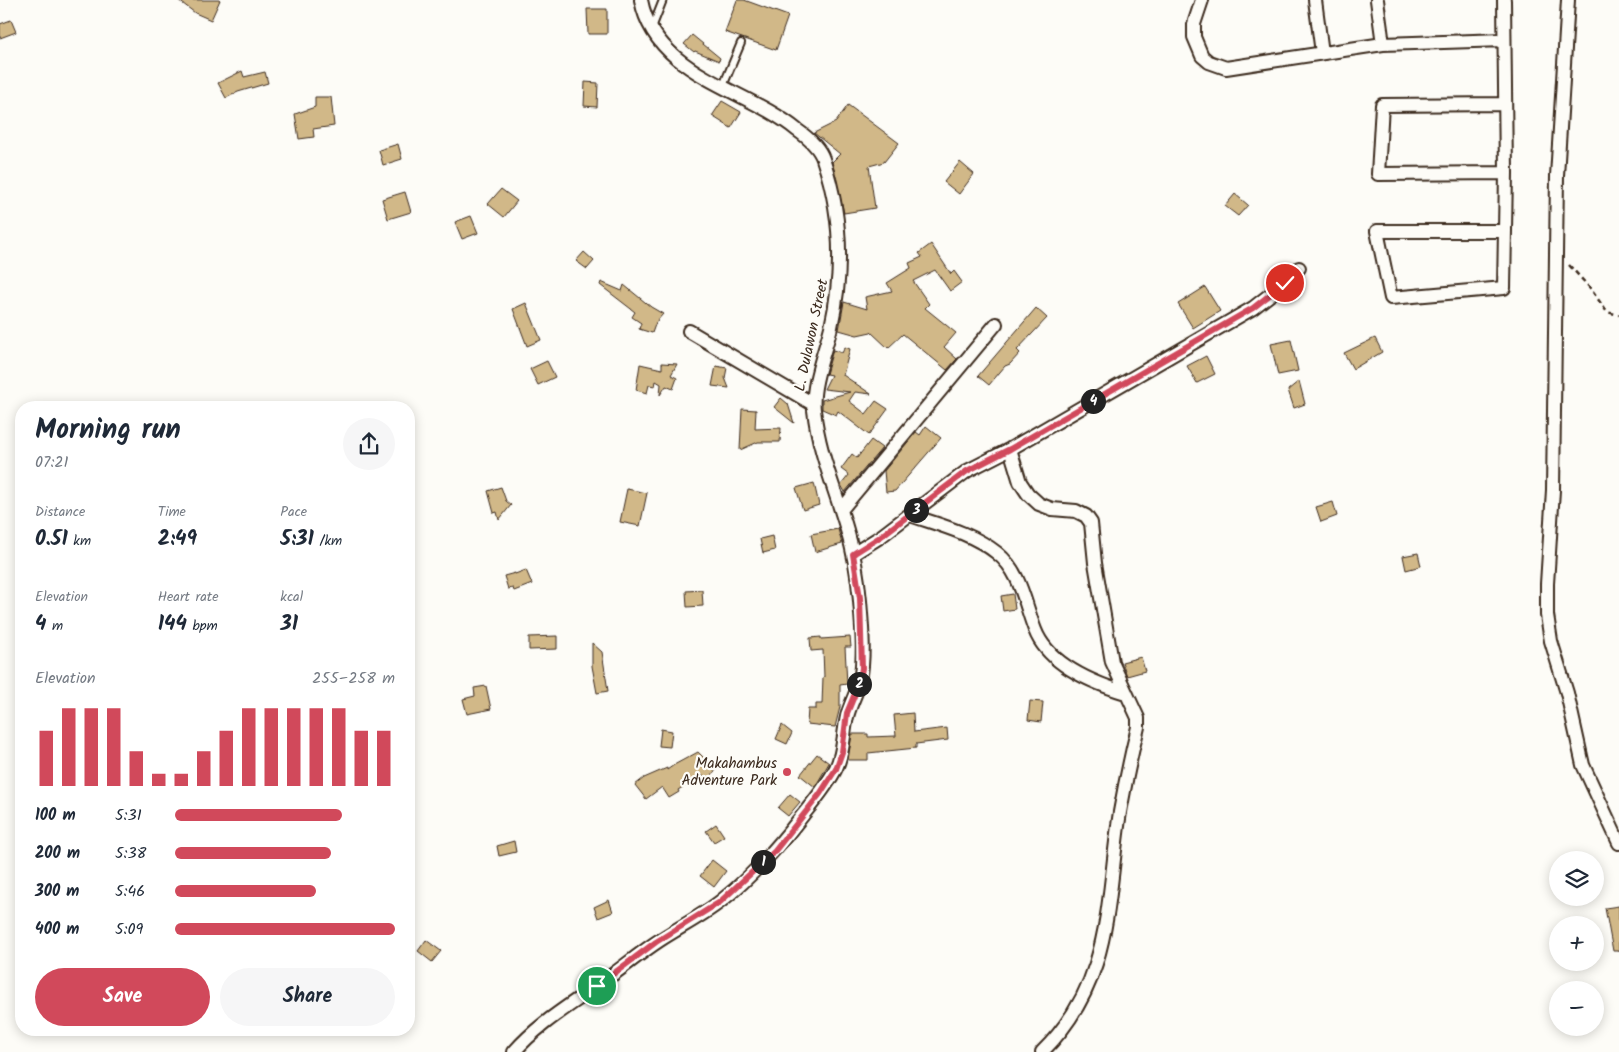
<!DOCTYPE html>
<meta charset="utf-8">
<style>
body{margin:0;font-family:Kalam,sans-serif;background:#f6f6f7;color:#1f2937;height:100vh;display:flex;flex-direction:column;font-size:19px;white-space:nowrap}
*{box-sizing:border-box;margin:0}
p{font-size:16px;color:#747a83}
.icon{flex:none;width:28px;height:28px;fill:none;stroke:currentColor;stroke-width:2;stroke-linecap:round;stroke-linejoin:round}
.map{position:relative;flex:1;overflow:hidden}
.side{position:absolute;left:15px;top:401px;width:400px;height:635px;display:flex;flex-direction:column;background:#fff;border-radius:20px;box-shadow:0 2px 12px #0003}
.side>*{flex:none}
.buttons{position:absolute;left:1549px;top:851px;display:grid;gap:10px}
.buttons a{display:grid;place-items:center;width:55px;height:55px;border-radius:50%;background:#fff;box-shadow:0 2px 12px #0003;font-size:25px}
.pin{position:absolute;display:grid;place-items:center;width:42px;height:42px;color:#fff;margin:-21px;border:2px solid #fff;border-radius:50%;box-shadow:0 1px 5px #0007}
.km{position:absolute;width:25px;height:25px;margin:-12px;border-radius:50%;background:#222;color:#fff;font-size:14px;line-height:25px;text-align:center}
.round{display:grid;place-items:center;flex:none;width:52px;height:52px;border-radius:26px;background:#f6f6f7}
.head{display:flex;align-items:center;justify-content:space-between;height:85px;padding:0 20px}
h1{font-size:28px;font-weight:600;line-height:38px}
.stats{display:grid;grid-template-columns:repeat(3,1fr);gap:8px;height:85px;padding:5px 20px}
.stats div{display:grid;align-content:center}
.stats b{font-size:21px;font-weight:600}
.stats small{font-size:14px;font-weight:400}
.stats p{font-size:14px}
.chart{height:140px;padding:10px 20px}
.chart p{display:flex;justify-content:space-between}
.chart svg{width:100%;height:90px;margin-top:5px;stroke:#d1495b;stroke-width:6}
.primary-button{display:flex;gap:10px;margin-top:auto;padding:10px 20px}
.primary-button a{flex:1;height:58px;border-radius:30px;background:#d1495b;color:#fff;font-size:20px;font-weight:600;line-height:58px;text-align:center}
.primary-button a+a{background:#f6f6f7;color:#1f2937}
ul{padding:0 20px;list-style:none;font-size:16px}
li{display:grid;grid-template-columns:80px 60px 1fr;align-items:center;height:38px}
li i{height:12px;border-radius:6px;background:#d1495b}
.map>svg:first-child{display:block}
.building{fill:#d1b888;stroke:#3b2a1e}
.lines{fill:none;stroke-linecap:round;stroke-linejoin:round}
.service-casing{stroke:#3b2a1e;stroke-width:10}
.minor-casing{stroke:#3b2a1e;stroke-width:16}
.path{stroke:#3b2a1e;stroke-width:2.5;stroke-dasharray:5 4;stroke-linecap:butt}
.service{stroke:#fdfcf7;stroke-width:6}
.minor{stroke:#fdfcf7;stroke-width:12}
.route-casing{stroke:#fff;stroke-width:10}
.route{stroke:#d1495b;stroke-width:6}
.poi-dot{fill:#d1495b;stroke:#fdfcf7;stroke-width:2}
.labels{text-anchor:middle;stroke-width:4.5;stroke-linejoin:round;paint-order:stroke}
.street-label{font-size:15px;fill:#3b2a1e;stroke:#fdfcf7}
.poi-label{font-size:15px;fill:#3b2a1e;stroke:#fdfcf7;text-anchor:end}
</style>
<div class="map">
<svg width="1619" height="1052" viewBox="0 0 1619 1052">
<rect width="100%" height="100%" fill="#fdfcf7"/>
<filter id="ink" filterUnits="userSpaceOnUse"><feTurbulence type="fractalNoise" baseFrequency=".02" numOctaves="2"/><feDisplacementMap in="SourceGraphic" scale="10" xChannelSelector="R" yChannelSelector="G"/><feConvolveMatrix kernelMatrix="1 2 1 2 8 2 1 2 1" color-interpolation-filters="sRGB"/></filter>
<g filter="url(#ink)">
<path class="building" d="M178 0H220L211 20 195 13Z
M737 0H744L788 16 776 50 725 32Z
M587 9H607V34H588Z
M11 20 16 32 0 38V24Z
M692 35 720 58 719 61 695 51 694 52 684 44Z
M242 71 244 77 265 72 268 83 238 92 226 98 218 83Z
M585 82 598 83 597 107 584 106Z
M315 97H331L334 126 313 129 314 137 299 139 295 114 315 107Z
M722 101 741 112 731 128 712 116Z
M848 105 899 143 884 162 869 166 875 208 844 213 832 162 840 154 814 133 836 122Z
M398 144 402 159 383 165 379 150Z
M960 162 974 174 959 194 944 182Z
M501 189 517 201 504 217 488 204Z
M405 192 411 212 388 219 382 199Z
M1235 194 1248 205 1238 216 1225 206Z
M471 216 478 233 462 239 455 222Z
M931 244 951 274 954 271 962 282 950 291 935 270 913 281 929 304 925 308 956 333 944 347 957 359 947 370 903 334 888 348 871 332 857 335 839 330 844 302 867 309 865 297 892 291 887 283 911 268 909 263 922 257 919 253Z
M584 252 594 261 587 269 576 261Z
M601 282 622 291 624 285 651 307 663 314 656 322 652 333 639 329 641 323 632 317 635 312 600 285Z
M1205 287 1220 311 1193 328 1178 304Z
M526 303 541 340 527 346 513 309Z
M1036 308 1047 318 1017 350 1020 353 1010 364 1005 366 989 385 978 376Z
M1375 338 1382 352 1353 369 1344 353Z
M1291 340 1298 371 1278 375 1271 344Z
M845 347 850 349 843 375 871 394 855 392 849 401 866 414 876 401 888 409 869 435 838 411 836 415 822 409V400L850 392 824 389 831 375 826 374 833 350 842 353Z
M1206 356 1215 374 1197 383 1187 366Z
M547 361 555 377 538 385 530 369Z
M662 363 677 364 671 375 677 378 673 389 666 386 660 395 661 384 656 381 655 386 649 385 647 393 636 390 640 364 662 369Z
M716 366 727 368 725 378 729 388 712 386Z
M1299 381 1305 404 1294 408 1288 390Z
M781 398 788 404 794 423 774 407Z
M742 409 756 410 755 429 781 428 780 442H758L740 450Z
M926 426 941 438 895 491 886 492 884 471 916 432 920 435Z
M871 440 882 448 845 492 841 485 849 475 841 469 852 454 857 458Z
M814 483 819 505 803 510 796 488Z
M501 487 506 501 511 505 499 520 497 512 494 513 488 491Z
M627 489 647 493 640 526 620 522Z
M1333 502 1337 516 1321 522 1316 507Z
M838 529 842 544 815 552 811 534Z
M772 536 775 550 763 553 760 539Z
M1418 553 1421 566 1406 570 1403 556Z
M526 570 532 584 514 591 513 588 508 589 504 576 515 573V574Z
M702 590 703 606 687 607 686 591Z
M1013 594 1015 609 1003 611 1001 596Z
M557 636V649L529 650V637Z
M821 637V639L850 637 851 647H845L847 684 840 685V707L835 727 807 724 808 709H816V704H822L823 677H824L823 650 811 651 810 638Z
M592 643 602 652 608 691 597 693 592 666Z
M1141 657 1145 671 1127 676 1122 662Z
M486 686 491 709 467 714 463 699 475 696 474 688Z
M1030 701 1043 702 1041 722 1028 720Z
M913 713 914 732 947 728 948 740 916 744V748L868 753V760H848L852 734H868V737L896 736 894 715Z
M782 725 792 733 787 744 776 739Z
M661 729 672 731 670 747 659 746Z
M698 752 716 770 707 780 702 775 678 790 679 792 669 798 662 787 646 799 635 785 644 778 667 768V770L674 765Z
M817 754 829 763 815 787 800 775Z
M790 794 800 802 788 816 778 808Z
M716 824 724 836 714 842 706 831Z
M514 841 516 852 499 856 497 846Z
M712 860 726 871 714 887 700 876Z
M609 900 613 912 598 918 594 907Z
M1619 906V951H1613L1605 908Z
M426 940 441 951 432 962 418 951Z"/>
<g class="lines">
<g class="service-casing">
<path id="service" d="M652 28 663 0
M723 86 741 43"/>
</g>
<g class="minor-casing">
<path id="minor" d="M1202 0 1194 24V37L1202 56 1209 62 1226 68 1383 44 1504 40
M1315 0 1322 53
M1377 0 1383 44
M1504 0 1506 173 1504 288 1391 298 1377 231H1505
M1568 0 1557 176 1553 490 1547 584V615L1551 641 1567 693 1583 765 1619 843
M1505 104 1382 105 1378 174 1506 173
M689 331 813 404
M1010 449 1020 482 1028 494 1039 504 1052 509 1076 511 1086 516 1091 523 1095 563 1112 662 1138 718V727C1131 755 1125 784 1120 812 1106 902 1113 982 1042 1052
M841 510 996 324
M910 515C939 525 972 533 997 553 1021 572 1024 602 1035 630 1048 664 1093 683 1126 693
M853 554 880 537 967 471 1010 449 1253 308 1285 283 1299 268
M514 1052C539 1023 571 1005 601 983 621 969 640 953 660 940 680 927 702 916 721 901 752 877 778 847 802 816 814 801 828 785 836 768 844 752 843 734 847 717 850 704 857 693 860 680 865 655 862 626 860 601 858 577 854 553 847 530 835 488 819 454 814 410 811 385 825 352 831 327 844 269 842 215 823 159 819 147 807 137 797 130 746 88 655 75 641 0"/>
</g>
<path class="path" d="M1569 265 1590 288 1607 312 1619 315"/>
<use href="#service" class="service"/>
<use href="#minor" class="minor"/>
</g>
</g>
<g class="lines" filter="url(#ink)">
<g class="route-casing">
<path id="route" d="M597 986 656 942 720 902 774 852 820 794 836 769 842 752 847 713 859 684 862 668 860 598 853 554 880 537 967 471 1010 449 1253 308 1285 283"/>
</g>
<use href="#route" class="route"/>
</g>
<circle class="poi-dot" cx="787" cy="772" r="5"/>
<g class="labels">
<g class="street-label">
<text transform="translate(811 335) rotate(-78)" y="5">L. Dulawon Street</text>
</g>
<g class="poi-label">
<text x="777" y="768">Makahambus<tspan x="777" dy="17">Adventure Park</tspan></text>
</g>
</g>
</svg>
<div class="buttons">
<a><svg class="icon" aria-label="layers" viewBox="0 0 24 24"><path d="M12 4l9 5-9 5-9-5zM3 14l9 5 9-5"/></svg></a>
<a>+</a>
<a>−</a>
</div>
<div class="pin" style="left:597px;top:986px;background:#1e9e55"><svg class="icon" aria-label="arrive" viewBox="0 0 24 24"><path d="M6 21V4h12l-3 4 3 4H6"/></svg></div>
<div class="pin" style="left:1285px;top:283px;background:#d93025"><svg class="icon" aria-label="check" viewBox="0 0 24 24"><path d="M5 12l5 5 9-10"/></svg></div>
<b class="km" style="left:763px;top:862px">1</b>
<b class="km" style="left:859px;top:684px">2</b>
<b class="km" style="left:916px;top:510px">3</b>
<b class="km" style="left:1093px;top:401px">4</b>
<section class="side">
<div class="head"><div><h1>Morning run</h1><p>07:21</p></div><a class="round"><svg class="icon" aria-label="share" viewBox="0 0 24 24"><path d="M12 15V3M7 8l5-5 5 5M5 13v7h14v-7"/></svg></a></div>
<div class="stats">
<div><p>Distance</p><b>0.51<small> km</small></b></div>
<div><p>Time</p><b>2:49</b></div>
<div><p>Pace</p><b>5:31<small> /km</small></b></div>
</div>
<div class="stats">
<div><p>Elevation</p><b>4<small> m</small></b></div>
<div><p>Heart rate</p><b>144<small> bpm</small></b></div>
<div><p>kcal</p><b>31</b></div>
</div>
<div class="chart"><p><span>Elevation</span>255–258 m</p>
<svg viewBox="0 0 160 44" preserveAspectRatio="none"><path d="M5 44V17M15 44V6M25 44V6M35 44V6M45 44V27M55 44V38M65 44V38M75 44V27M85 44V17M95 44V6M105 44V6M115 44V6M125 44V6M135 44V6M145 44V17M155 44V17"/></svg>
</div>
<ul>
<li><b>100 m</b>5:31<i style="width:76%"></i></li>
<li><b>200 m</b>5:38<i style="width:71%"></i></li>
<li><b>300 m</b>5:46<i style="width:64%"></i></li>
<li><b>400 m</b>5:09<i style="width:100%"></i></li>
</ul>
<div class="primary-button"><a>Save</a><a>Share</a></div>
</section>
</div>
